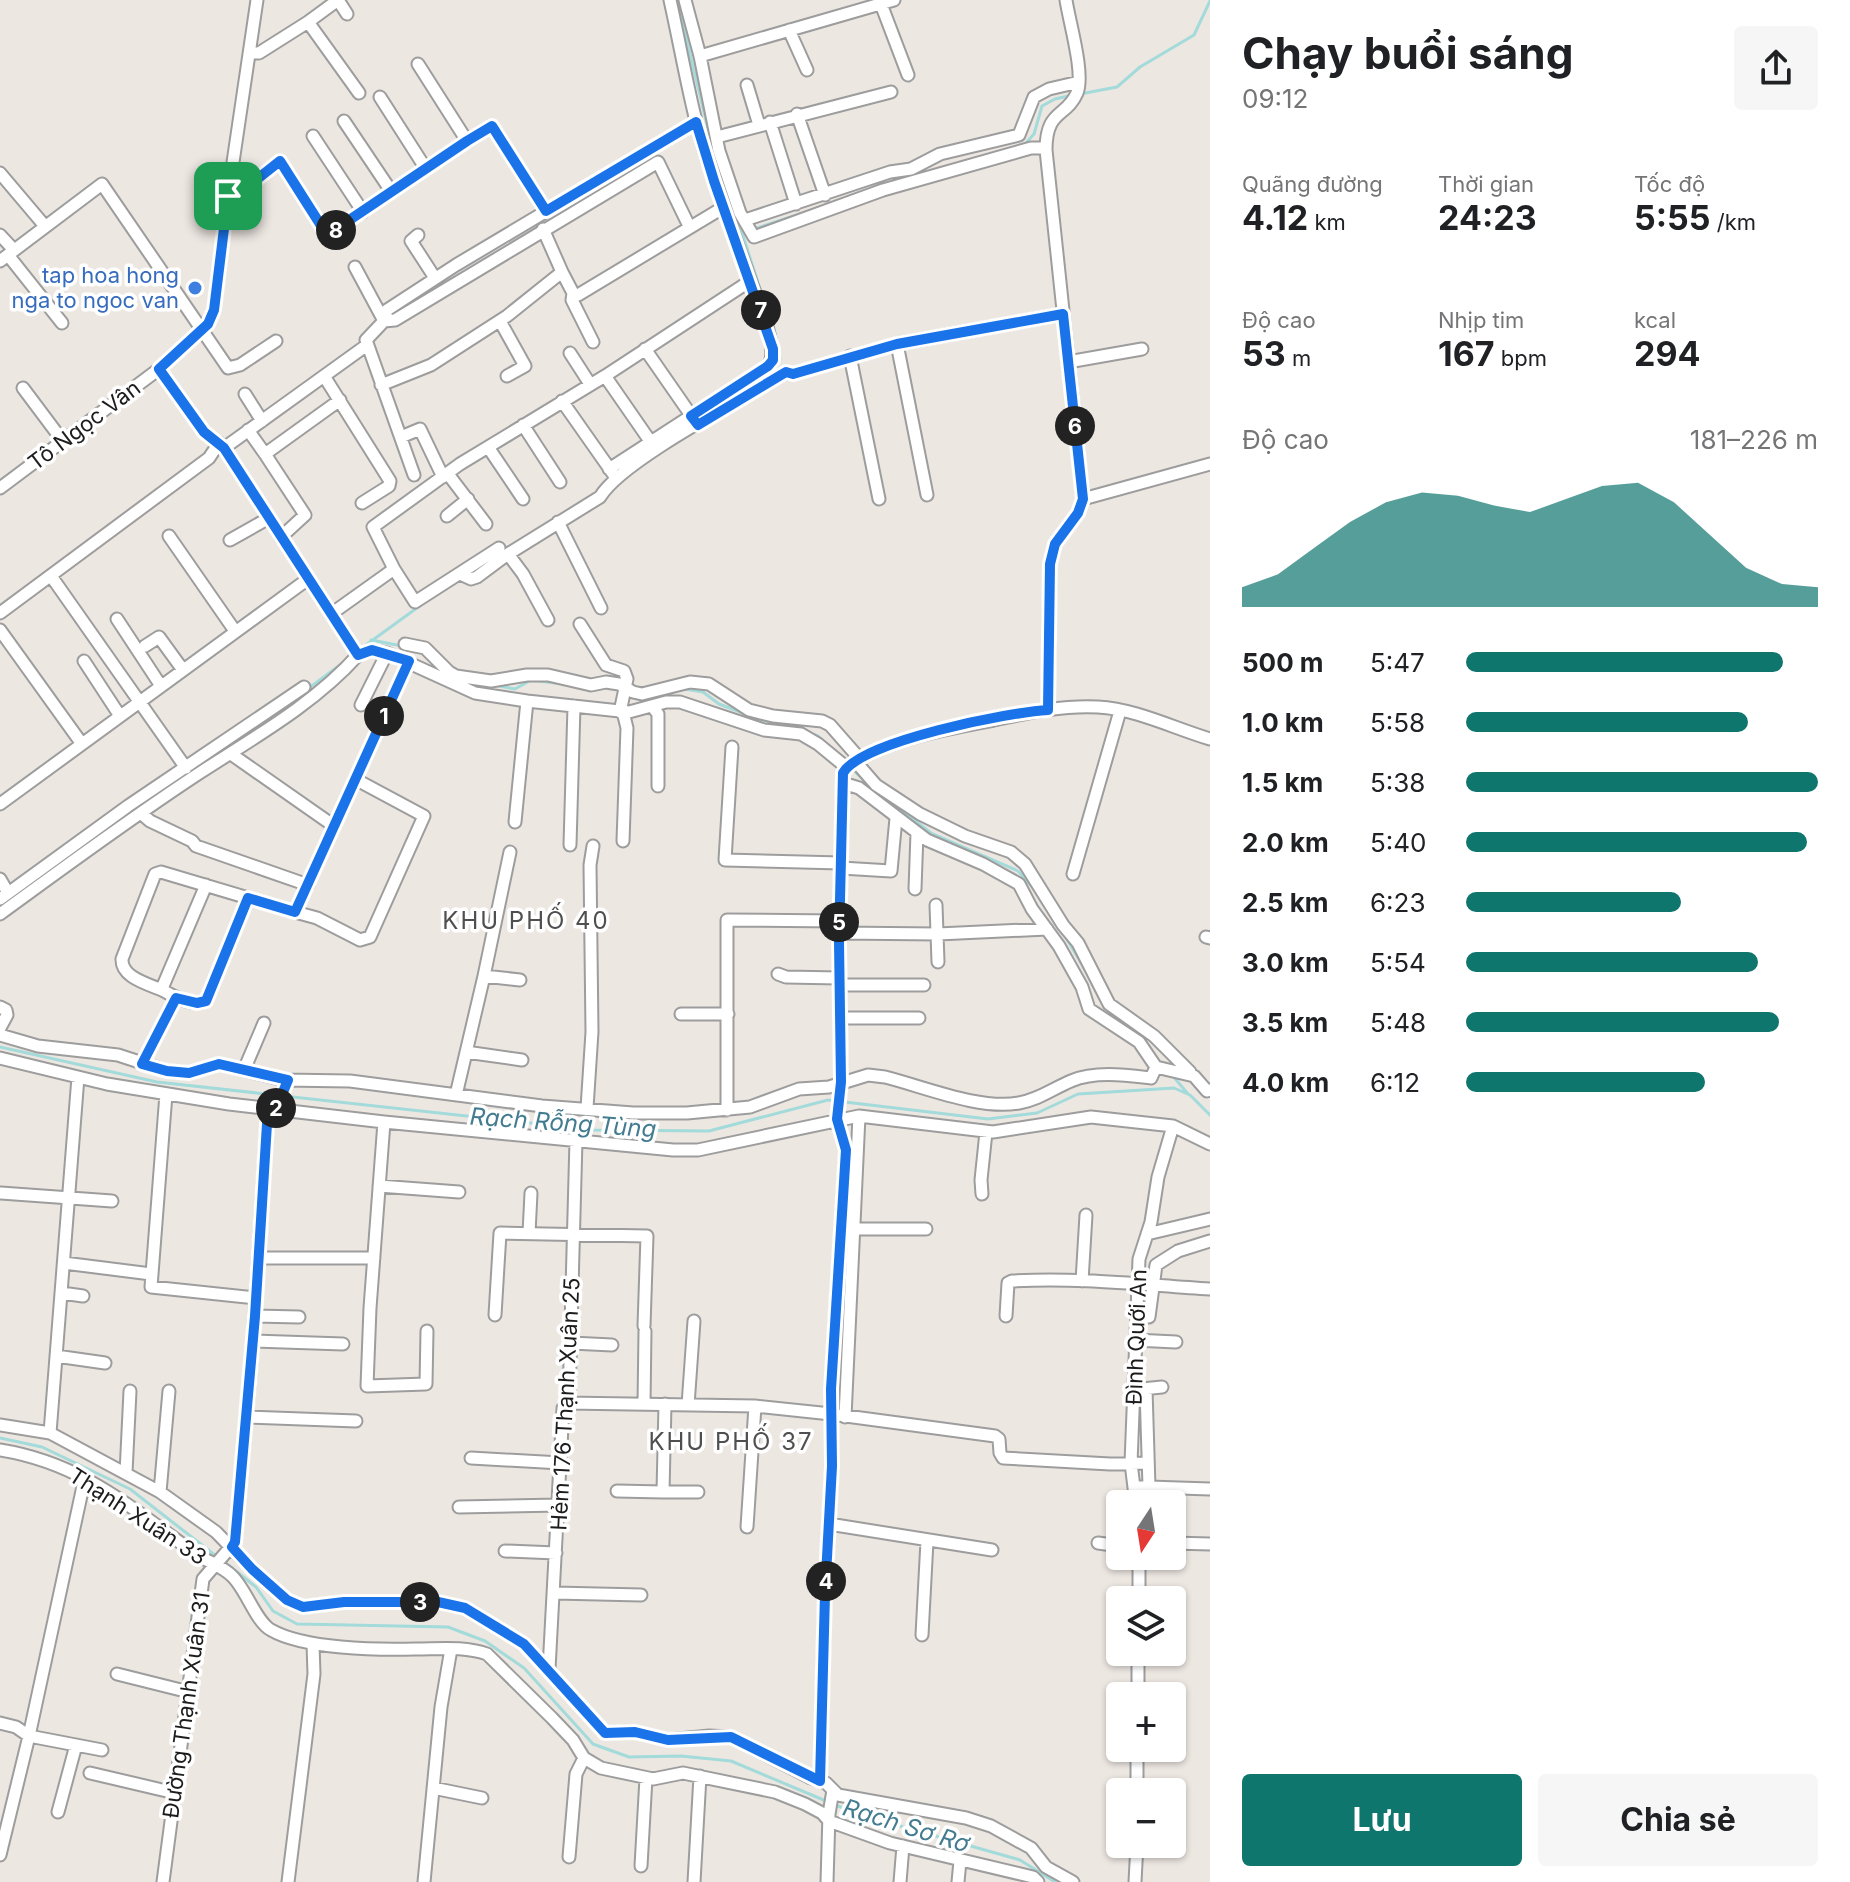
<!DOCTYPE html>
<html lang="vi">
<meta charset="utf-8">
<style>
body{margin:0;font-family:Inter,sans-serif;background:#f6f6f6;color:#202124;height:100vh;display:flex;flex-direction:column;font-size:30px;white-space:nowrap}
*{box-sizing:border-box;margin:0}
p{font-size:26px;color:#757577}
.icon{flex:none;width:44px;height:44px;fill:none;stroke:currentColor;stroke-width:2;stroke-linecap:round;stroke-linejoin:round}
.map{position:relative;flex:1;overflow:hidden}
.details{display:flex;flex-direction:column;background:#fff;width:640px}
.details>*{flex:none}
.needle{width:52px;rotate:192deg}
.fabs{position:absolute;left:1106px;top:1490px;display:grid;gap:16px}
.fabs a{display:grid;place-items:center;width:80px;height:80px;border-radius:8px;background:#fff;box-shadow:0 2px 6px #0004;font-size:40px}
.pin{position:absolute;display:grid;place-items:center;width:68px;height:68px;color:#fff;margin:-34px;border-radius:16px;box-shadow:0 4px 12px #0006}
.km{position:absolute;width:40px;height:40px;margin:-20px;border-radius:50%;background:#222;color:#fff;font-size:22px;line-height:40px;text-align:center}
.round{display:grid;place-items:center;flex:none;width:84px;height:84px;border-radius:8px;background:#f6f6f6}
.overview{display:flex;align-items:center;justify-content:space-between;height:136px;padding:0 32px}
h1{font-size:44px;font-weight:700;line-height:60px}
.figures{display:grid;grid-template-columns:repeat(3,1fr);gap:12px;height:136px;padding:8px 32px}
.figures div{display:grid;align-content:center}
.figures b{font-size:34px;font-weight:700}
.figures small{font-size:22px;font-weight:400}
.figures p{font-size:22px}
.chart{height:224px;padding:16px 32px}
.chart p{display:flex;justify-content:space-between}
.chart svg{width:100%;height:144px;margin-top:8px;fill:#0f766e;opacity:.7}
.button{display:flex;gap:16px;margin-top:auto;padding:16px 32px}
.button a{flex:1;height:92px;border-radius:8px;background:#0f766e;color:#fff;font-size:32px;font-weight:700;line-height:92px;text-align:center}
.button a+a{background:#f6f6f6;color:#202124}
ul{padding:0 32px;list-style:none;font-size:26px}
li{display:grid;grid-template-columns:128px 96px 1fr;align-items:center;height:60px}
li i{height:20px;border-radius:10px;background:#0f766e}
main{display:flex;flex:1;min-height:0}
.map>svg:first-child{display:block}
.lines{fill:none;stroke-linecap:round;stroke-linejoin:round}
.stream{stroke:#a3dada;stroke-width:3}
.minor-casing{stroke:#9d9d9d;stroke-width:15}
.minor{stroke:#fff;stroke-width:11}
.route-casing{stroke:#fff;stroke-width:16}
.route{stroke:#1a73e8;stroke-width:10}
.shop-dot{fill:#3f7fe0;stroke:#fff;stroke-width:3}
.labels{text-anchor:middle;stroke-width:7;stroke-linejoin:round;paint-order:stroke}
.shop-label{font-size:22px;fill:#366cbe;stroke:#fff;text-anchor:end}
.street-label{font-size:22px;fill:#1c1c1c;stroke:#fff}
.neighbourhood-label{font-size:24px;letter-spacing:2px;fill:#4f4f4f;stroke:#fff}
.water-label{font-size:24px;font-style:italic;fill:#437c90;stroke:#fff}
</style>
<main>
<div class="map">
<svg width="1210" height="1882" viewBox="0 0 1210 1882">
<rect width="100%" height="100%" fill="#ede7e2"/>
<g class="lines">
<path class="stream" d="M677 0 711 141
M1080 94 1117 87 1140 67 1194 35 1210 1
M1025 144 1034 134 1042 106 1055 99 1073 95
M738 220 766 308
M754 229 800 214
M762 377 775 368 780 359 774 330
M596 494 612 476
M467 575 491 560
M371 640 402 646
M359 650 421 605
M494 685 515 689 531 680 563 684
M669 693 685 689 703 692 719 704 756 718 789 728
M811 734 818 736 828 745
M850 767 871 787
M883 796 931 833 1018 871 1035 890
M150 798 258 726 344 662
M1065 936 1090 978
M1118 1016 1132 1031
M0 1047 157 1082 594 1130 709 1131 828 1100 988 1119 1037 1113 1078 1094 1174 1088 1190 1095 1210 1115
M1172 1075 1188 1094
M0 1438 42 1447 130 1489 216 1556
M222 1560 256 1587 273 1611 297 1624 448 1627 485 1641 524 1668 593 1744 629 1757 681 1756 731 1761 826 1801
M833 1804 861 1815 1020 1860 1055 1882"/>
<g class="minor-casing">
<path id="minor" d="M685 0 700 56 719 151 740 213 754 237 883 190 1031 148H1046
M881 4 908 75
M308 22 338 0 347 14
M789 30 807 70
M250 53H259L308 22 359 93
M700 56 894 0
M418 64 467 141
M747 85 759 125
M380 97 426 169
M797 114 825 195
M344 121 391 191
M770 122 796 204
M313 136 363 212
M717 137 891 92
M0 173 44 225
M228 196 246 188 280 161 327 235 467 141 492 126 546 211
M745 220 890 172 911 169 940 154 1019 135 1034 97 1049 89 1079 82
M543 229 562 272
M0 235 14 250
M418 235 411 241 435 278
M8 255 62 323
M0 261 102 184 228 368 240 365 276 341
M355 267 384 321
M573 293 572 300 593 342
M384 321 395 320 658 162 689 226
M500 321 525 366 507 376
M897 344 927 495
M645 349 695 421
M570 353 590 384
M850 356 879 499
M1068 362 1142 349
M159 369 204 432 224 448 358 655 372 650 387 653 475 693 527 701 629 712 666 702H680L764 730 801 734 818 744 846 767
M324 376 390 481 389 486 362 503
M605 376 650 441
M381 385 431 365 507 316 562 272 573 293 578 295 724 207
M23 388 62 440
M245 394 262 421
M562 401 614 475
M523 425 560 482
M248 430 265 454 340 400
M401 437 420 429 443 477
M488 447 523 499
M224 448 367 345
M265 454 305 515 281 537
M609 469 768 366C781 350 756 298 750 279 731 226 710 175 696 121 686 81 679 40 670 0
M448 474 486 524
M414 475 366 340 384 321 387 310 456 265 696 122
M0 488 159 369 208 324 214 310 228 196 257 0
M1083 499 1210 464
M447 516 468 499
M558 522 601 608
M169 536 235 631
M230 540 269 518
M508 554 523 574 548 620
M394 569 373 527 460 464 605 376 750 281
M460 574 471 579 477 577 508 554 600 497C622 460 744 398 786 372L793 374 897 344 1063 314
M51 576 186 768
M0 613 209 458 219 443
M331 614 394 569 415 602 499 548
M117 619 161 686
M580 624 606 665 624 671 627 679 620 712
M0 630 82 744
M405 644 425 648 449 672 456 676 491 681 527 675H548L591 685 606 682 619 684 633 692 642 694 690 682 709 684 749 710 773 716 822 721 830 725 859 758
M145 646 159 637 183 670
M84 661 120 716
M361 705 387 653
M652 706 658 714V786
M1048 710 1050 564 1055 544 1078 513 1083 499 1046 150C1046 109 1066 118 1077 93 1085 74 1069 21 1066 0
M732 747 725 860 841 863
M231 754 334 826
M855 761 876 785 920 814 965 836 1011 852 1025 864 1063 925 1078 943 1109 1004 1154 1036 1190 1072
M853 762C897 738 945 729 994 720 1027 713 1063 705 1098 707 1136 709 1173 728 1210 739
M843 783 859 788 927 840 983 864 1019 884 1032 909 1059 946 1082 987 1089 1009 1139 1042 1156 1067 1194 1076 1207 1091 1210 1090
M0 804 308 579
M142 814 150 821 192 841 196 846 308 885
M515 822 527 701
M623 841 627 728 623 712
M570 845 574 706
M841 868 891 871 896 818
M1073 874 1120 711
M0 879 8 893
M206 885 163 986 164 991C176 998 192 1006 206 1001L248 898
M915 889 917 833
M0 899 128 806 304 687
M936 905 938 962
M295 912 317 918 360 940 370 937 424 816 355 779
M0 914C66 866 132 817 201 772 255 737 314 704 358 655
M839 933 938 934 1047 929
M1206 937 1210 938
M778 974 786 977 839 978
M484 976 510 852
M840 985H924
M164 991C149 984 121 978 122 959L155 874 161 872 295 912 409 661
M0 1007 6 1010 7 1015 0 1028
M681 1014H728
M840 1018H919
M0 1035 38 1046 118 1055 167 1071 189 1073 219 1064 284 1080 350 1081 542 1106 633 1113H687L750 1107 799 1089 829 1087 868 1075 885 1077C925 1087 979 1110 1019 1103 1038 1100 1054 1088 1071 1081 1095 1071 1125 1075 1151 1078L1156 1067
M466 1052 522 1060
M0 1058 107 1084 229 1104 384 1122 673 1150H698L859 1116 993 1132 1091 1117 1173 1126 1210 1144
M142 1064 176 998
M244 1070 264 1023
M166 1094 151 1287 256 1298
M456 1095 484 976 520 980
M587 1108 592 1032 590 865 593 846
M276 1109 288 1080
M727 1110V920L839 921
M384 1122 370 1308 367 1386 426 1384 427 1331
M379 1186 459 1192
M1 1193 112 1201
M982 1194 981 1180 986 1132
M854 1229H926
M529 1233 531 1193
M1147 1234 1210 1219
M259 1258H374
M64 1263 151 1274
M1082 1281 1086 1215
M62 1293 83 1296
M495 1315 500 1233 647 1236 644 1326
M255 1316 299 1317
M1006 1316 1008 1283 1012 1281C1079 1277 1144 1285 1210 1289
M1149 1317 1156 1265 1178 1251 1210 1241
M1134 1340 1176 1342
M253 1341 343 1344
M571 1343 612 1345
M56 1356 105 1363
M1142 1389 1162 1387
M567 1403 755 1406 831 1414 995 1436 999 1439 1000 1453 1003 1458 1110 1464 1148 1463
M644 1404 645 1331
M665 1404 663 1492H698
M688 1405 694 1321
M247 1417 356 1421
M845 1417 859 1116
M0 1425 50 1433 160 1492 216 1532 252 1569 287 1600 303 1607 344 1602H438L465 1608 524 1644 605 1733 635 1732 668 1740 709 1736 731 1737 811 1778 826 1783 838 1795 966 1818 991 1826 1031 1848 1046 1867 1073 1882
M50 1433 78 1077
M0 1450C82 1463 131 1508 196 1554 208 1562 222 1566 232 1576 246 1589 256 1622 271 1630 304 1649 377 1650 415 1649 439 1649 464 1646 487 1654L552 1718 573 1740 584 1758 601 1768 653 1779 683 1773 775 1792 805 1804 822 1813 829 1821 890 1843 1033 1877 1038 1882
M471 1458 561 1463
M126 1473 130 1391
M1134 1487H1149L1146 1389
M1149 1487 1210 1489
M617 1491 663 1492
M160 1492 169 1391
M1136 1504 1131 1463 1139 1259 1151 1222 1158 1177 1173 1126
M459 1507 559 1505
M829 1524 992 1550
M747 1527 755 1406
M1098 1543 1120 1546
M1172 1543 1210 1544
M505 1551 556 1553
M1139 1556V1600
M555 1593 641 1595
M922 1635 927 1541
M549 1669 563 1408 569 1400 576 1140
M117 1674 189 1692
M1138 1696V1652
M0 1723 16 1727 29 1736 102 1750
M90 1773 175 1793
M820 1781 825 1594 832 1466 831 1389 846 1150 837 1119 841 1082 839 942 843 773 846 767
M433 1788 482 1798
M1137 1792V1748
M58 1812 76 1745
M0 1855 29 1736 85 1477
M569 1857 576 1774 584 1758
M641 1866 646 1778
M163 1882 203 1579 235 1542 253 1341 268 1108
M288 1882 314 1674 313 1644
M424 1882 441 1707 451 1649
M694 1882 700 1776
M827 1882 829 1814 833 1790
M900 1882 903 1846
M958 1882 960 1861
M1135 1882 1137 1844"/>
</g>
<use href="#minor" class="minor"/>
</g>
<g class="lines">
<g class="route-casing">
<path id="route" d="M696 122 714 181 773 349V360L768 366 691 416 698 425 786 372 793 374 897 344 1063 314 1083 499 1078 513 1055 544 1050 564 1048 710C1010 712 861 741 843 773L839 942 841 1082 837 1119 846 1150 831 1389 832 1466 825 1594 820 1781 731 1737 668 1740 635 1732 605 1733 524 1644 465 1608 438 1602H344L303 1607 287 1600 252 1569 232 1547 235 1542 255 1316 268 1108 276 1109 288 1080 219 1064 189 1073 167 1071 142 1064 176 998 197 1003 206 1001 248 898 295 912 409 661 372 650 358 655 224 448 204 432 159 369 208 324 214 310 228 196 246 188 280 161 327 235 467 141 492 126 546 211Z"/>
</g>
<use href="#route" class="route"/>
</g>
<circle class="shop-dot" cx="195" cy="288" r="8"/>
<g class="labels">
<g class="shop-label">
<text x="179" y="283">tap hoa hong<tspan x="179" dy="25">nga to ngoc van</tspan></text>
</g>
<g class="street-label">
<text transform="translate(84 425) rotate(-37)" y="8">Tô Ngọc Vân</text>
<text transform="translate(1136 1337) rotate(-88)" y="8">Đình Quới An</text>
<text transform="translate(565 1404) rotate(-87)" y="8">Hẻm 176 Thạnh Xuân 25</text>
<text transform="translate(138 1516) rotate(33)" y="8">Thạnh Xuân 33</text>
<text transform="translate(186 1705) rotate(-82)" y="8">Đường Thạnh Xuân 31</text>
</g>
<g class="neighbourhood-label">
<text x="526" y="929">KHU PHỐ 40</text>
<text x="731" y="1450">KHU PHỐ 37</text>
</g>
<g class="water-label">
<text transform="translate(563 1123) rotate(4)" y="8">Rạch Rỗng Tùng</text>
<text transform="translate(906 1826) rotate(17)" y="8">Rạch Sơ Rơ</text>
</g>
</g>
</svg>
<div class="fabs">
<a><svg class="needle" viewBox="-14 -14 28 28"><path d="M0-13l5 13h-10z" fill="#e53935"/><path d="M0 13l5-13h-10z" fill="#757577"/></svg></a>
<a><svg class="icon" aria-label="layers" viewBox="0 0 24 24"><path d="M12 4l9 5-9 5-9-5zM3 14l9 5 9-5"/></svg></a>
<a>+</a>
<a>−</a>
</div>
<div class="pin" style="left:228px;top:196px;background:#1e9e55"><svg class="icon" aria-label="arrive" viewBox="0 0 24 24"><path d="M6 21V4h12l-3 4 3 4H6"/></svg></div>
<b class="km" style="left:384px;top:716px">1</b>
<b class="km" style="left:276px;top:1108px">2</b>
<b class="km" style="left:420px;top:1602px">3</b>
<b class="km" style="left:826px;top:1581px">4</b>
<b class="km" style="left:839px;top:922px">5</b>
<b class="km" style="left:1075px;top:426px">6</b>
<b class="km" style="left:761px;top:310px">7</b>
<b class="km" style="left:336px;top:230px">8</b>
</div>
<section class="details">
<div class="overview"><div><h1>Chạy buổi sáng</h1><p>09:12</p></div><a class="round"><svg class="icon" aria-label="share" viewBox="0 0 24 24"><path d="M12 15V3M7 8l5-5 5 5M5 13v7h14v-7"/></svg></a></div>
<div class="figures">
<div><p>Quãng đường</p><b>4.12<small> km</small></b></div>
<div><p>Thời gian</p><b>24:23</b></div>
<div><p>Tốc độ</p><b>5:55<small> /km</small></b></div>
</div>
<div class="figures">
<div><p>Độ cao</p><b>53<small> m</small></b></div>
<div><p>Nhịp tim</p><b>167<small> bpm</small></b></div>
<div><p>kcal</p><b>294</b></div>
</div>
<div class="chart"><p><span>Độ cao</span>181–226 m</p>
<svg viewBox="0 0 160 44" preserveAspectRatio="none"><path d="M0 44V38L10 34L20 26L30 18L40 12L50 9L60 10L70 13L80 15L90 11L100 7L110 6L120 12L130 22L140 32L150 37L160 38V44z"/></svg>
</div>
<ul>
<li><b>500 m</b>5:47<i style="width:90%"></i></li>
<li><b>1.0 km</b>5:58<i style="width:80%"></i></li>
<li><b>1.5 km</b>5:38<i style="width:100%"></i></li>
<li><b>2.0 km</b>5:40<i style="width:97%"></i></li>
<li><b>2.5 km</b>6:23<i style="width:61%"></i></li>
<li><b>3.0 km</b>5:54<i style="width:83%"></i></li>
<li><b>3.5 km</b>5:48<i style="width:89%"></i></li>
<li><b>4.0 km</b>6:12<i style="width:68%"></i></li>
</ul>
<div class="button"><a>Lưu</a><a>Chia sẻ</a></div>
</section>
</main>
